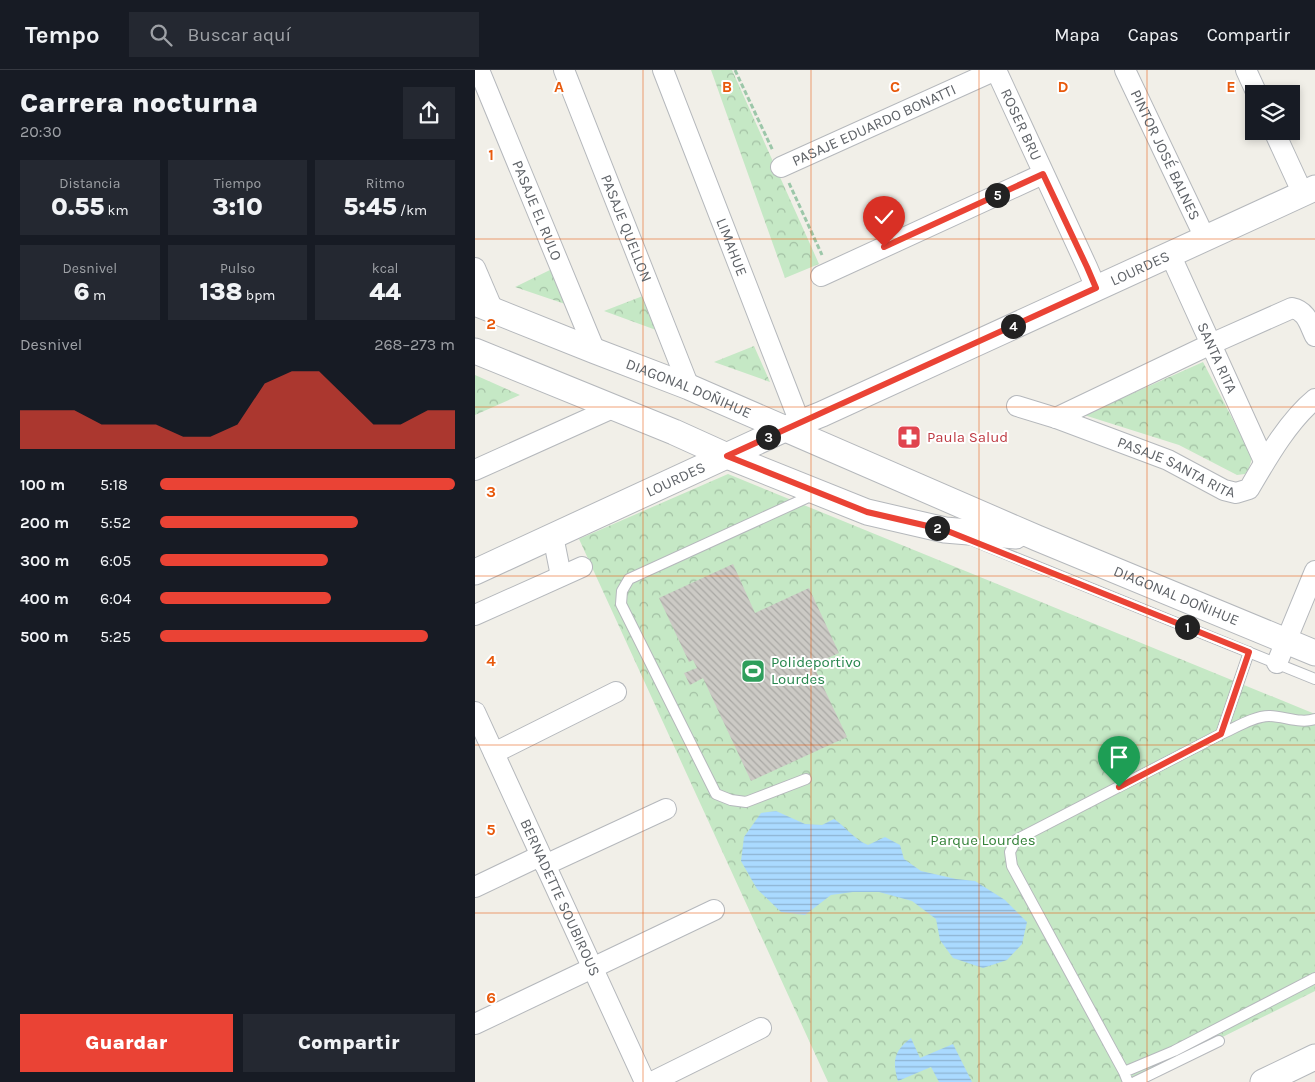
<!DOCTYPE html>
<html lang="es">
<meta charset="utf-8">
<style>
body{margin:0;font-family:Karla,sans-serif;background:#242831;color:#f1f3f6;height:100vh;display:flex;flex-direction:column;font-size:19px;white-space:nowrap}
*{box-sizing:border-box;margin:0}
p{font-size:16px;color:#9ea1a6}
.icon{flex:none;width:28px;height:28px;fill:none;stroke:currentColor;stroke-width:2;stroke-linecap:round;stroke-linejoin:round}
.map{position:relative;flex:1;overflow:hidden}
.panel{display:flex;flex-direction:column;background:#171b24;width:475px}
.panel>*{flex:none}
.fabs{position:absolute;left:770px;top:15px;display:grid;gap:10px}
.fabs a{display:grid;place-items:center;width:55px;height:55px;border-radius:0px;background:#171b24;box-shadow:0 2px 8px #0003;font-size:25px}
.pin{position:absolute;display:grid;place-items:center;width:42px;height:42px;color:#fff;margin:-51px -21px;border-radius:50% 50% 50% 0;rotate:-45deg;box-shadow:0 0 5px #0007}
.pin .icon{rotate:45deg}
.km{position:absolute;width:25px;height:25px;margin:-12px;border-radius:50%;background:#222;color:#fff;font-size:14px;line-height:25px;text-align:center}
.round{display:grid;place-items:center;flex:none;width:52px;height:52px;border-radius:0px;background:#242831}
.headline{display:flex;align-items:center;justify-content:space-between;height:85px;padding:0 20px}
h1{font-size:28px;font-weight:800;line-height:38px}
.metrics{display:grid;grid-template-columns:repeat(3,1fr);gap:8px;height:85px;padding:5px 20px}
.metrics div{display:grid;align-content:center;border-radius:0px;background:#242831;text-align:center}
.metrics b{font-size:25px;font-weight:800}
.metrics small{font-size:14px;font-weight:400}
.metrics p{font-size:14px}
.chart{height:140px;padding:10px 20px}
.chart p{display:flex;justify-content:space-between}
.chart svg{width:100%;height:90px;margin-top:5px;fill:#ea4335;opacity:.7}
.primary-button{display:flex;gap:10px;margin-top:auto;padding:10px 20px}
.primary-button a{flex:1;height:58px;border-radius:0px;background:#ea4335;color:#fff;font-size:20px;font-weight:800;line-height:58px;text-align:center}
.primary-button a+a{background:#242831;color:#f1f3f6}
ul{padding:0 20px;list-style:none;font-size:16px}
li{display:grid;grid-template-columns:80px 60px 1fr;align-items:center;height:38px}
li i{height:12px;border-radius:6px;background:#ea4335}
header{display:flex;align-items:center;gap:30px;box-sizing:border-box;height:70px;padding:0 25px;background:#171b24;border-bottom:1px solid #363941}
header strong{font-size:24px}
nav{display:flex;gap:28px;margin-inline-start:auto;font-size:18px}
.search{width:350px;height:45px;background:#242831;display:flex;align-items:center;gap:12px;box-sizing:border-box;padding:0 18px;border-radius:0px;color:#9ea1a6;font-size:19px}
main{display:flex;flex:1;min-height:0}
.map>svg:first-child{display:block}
.park{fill:url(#park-crowns)}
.water{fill:url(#water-rules)}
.building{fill:url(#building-back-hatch)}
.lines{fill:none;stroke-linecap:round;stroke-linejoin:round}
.service-casing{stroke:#b5b8bc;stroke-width:12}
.minor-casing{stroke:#b5b8bc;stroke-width:22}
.tertiary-casing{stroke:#b5b8bc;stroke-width:27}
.path{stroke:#9cc7a9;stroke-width:3;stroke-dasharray:5 2.5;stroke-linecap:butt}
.service{stroke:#fff;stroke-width:10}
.minor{stroke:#fff;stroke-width:20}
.tertiary{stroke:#fff;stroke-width:25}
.route-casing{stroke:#fff;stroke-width:10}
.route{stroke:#ea4335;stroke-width:6}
.grid{fill:none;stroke:#e8590c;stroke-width:1;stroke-opacity:0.55}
.labels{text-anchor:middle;stroke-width:4;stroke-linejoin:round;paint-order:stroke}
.street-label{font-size:15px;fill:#5f6368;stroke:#fff}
.health-label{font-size:15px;fill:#be3a42;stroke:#fff;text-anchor:start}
.leisure-label{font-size:15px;fill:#27864d;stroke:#fff;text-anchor:start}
.park-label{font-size:15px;fill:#348238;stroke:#fff}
.grid-label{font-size:16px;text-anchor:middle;font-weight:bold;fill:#e8590c;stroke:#fff;stroke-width:4;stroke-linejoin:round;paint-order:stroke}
</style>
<header>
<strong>Tempo</strong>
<div class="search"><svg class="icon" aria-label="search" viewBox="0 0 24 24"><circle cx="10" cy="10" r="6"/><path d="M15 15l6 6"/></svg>Buscar aquí</div>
<nav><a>Mapa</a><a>Capas</a><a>Compartir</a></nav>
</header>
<main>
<section class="panel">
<div class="headline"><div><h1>Carrera nocturna</h1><p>20:30</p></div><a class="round"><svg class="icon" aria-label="share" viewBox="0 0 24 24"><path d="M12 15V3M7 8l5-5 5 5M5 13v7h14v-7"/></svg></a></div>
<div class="metrics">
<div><p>Distancia</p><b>0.55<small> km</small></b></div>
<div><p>Tiempo</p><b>3:10</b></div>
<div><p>Ritmo</p><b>5:45<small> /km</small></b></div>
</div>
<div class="metrics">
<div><p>Desnivel</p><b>6<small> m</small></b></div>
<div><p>Pulso</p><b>138<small> bpm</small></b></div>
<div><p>kcal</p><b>44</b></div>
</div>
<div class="chart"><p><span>Desnivel</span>268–273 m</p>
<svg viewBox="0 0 160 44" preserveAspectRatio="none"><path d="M0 44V25L10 25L20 25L30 32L40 32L50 32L60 38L70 38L80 32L90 12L100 6L110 6L120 19L130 32L140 32L150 25L160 25V44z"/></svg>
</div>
<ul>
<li><b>100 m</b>5:18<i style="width:100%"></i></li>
<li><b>200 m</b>5:52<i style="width:67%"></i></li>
<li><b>300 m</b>6:05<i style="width:57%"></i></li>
<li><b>400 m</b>6:04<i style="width:58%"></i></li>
<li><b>500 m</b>5:25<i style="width:91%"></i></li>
</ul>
<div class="primary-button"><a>Guardar</a><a>Compartir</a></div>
</section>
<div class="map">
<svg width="840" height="1012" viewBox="0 0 840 1012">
<defs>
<pattern id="park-crowns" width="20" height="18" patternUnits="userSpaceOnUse" patternTransform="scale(1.25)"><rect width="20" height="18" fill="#c5e8c5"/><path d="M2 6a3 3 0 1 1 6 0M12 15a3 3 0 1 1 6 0" fill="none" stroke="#a3c0a4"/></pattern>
<pattern id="water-rules" width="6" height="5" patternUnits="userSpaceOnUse" patternTransform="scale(1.25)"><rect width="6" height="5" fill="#aadaff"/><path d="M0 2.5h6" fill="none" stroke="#8eb4d2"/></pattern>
<pattern id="building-back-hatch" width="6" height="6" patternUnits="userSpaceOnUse" patternTransform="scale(1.25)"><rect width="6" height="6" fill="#cccac5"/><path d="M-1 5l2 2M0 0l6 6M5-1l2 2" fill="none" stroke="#a9a8a4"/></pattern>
</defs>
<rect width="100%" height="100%" fill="#f1efe8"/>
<path class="park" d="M236 0H257L344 194 310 208Z
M77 199 93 235 40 217Z
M173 224 192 264 129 241Z
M279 276 295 312 239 292Z
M728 292 769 371 777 388 774 398 770 404 762 405 704 375 609 345Z
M0 305 45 325 0 345Z
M253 404 840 644V921L657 1012H353L104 469Z"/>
<path class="water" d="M301 741 330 754 347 755 359 749C371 757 380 770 393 775L410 767 425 775 429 789 446 801 481 809 500 811 530 830 552 852 547 874 532 890 508 898 478 888 465 870 461 849 437 831 404 822H378L356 825 330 845 306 842 282 819 266 791 269 767 286 743Z
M436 968 445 988 478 974 497 1012H464L456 997 423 1011C417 991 419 981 436 968Z"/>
<path class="building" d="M258 494 280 543 334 518 364 583 338 595 372 667 276 711 228 608 215 615 209 603 222 598 218 590 214 592 184 528Z"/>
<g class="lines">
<g class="service-casing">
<path id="service" d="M499 471 840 609
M746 664 774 582
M331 709 271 732 256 730 241 724 146 534 147 521 154 509 340 424
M649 1002 699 981 840 908
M653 1012 649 1002 537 796 535 782 541 770 746 664C760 658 779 646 794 646 809 646 825 654 840 649
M660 1012 744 971"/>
</g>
<g class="minor-casing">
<g id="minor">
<path id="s1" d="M4 0 120 281"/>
<path id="s2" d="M89 0 214 317"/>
<path id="s3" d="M188 0 325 353"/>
<path id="s4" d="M521 0 612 197 621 218"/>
<path id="s5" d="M650 0 730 168"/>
<path d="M771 0 782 24"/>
<path d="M799 61 828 124"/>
<path id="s6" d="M306 97 521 0"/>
<path id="s7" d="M695 184 789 391"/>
<path d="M0 198 18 240"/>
<path d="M346 206 568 104"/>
<path id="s8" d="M542 336 581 348 693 390 749 420 761 423 774 419C791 390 813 351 840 329"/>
<path d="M581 348 736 274 817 238C832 241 834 254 840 266"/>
<path d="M0 400 140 337"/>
<path d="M78 466 86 506"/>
<path d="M0 545 107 497"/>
<path d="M802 593 840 501"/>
<path id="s9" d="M0 642 170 1012"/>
<path d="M19 683 141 622"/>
<path d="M70 795 191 739"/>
<path d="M0 817 65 786"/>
<path d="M0 954 239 840"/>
<path d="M177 1012 286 958"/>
</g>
</g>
<g class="tertiary-casing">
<g id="tertiary">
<path id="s10" d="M0 233 120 281 214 317 562 468 840 583"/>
<path d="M0 281 199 362 252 386 392 442 470 460 541 466"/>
<path id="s11" d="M0 502 312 358 347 344 840 118"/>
<path d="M788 1012 840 987"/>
</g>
</g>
<path class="path" d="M260 0 298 81
M314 113 347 185"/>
<use href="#service" class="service"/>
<use href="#minor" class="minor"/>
<use href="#tertiary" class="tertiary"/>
</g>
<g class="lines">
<g class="route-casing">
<path id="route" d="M409 177 568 104 612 197 621 218 252 386 392 442 470 460 774 582 746 664 644 717"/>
</g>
<use href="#route" class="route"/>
</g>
<path class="grid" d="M168 0V1012M336 0V1012M504 0V1012M672 0V1012M0 169H840M0 337H840M0 506H840M0 675H840M0 843H840"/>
<defs>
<g id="pharmacy-square" transform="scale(1.25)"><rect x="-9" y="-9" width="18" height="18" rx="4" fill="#e0444e" stroke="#fff"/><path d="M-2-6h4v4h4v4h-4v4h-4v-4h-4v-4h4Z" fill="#fff"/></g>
<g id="stadium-square" transform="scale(1.25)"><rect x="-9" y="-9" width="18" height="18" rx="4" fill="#2e9e5b" stroke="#fff"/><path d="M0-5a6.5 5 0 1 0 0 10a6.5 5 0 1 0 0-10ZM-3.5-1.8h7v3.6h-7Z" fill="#fff"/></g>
</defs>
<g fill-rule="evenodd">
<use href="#pharmacy-square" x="434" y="367"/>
<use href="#stadium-square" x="278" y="601"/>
</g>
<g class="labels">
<g class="street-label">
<text dy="5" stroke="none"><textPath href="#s6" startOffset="102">PASAJE EDUARDO BONATTI</textPath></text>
<text dy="5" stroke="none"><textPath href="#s4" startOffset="60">ROSER BRU</textPath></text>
<text dy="5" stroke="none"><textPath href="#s5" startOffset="94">PINTOR JOSÉ BALNES</textPath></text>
<text dy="5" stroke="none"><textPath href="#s1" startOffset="152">PASAJE EL RULO</textPath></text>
<text dy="5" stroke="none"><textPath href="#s2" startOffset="170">PASAJE QUELLON</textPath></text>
<text dy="5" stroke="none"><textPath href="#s3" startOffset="190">LIMAHUE</textPath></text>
<text dy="5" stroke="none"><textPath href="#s11" startOffset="731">LOURDES</textPath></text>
<text dy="5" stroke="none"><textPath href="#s7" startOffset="114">SANTA RITA</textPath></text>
<text dy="5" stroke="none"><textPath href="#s10" startOffset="230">DIAGONAL DOÑIHUE</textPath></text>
<text dy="5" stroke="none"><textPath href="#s8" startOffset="171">PASAJE SANTA RITA</textPath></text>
<text dy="5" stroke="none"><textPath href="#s11" startOffset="221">LOURDES</textPath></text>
<text dy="5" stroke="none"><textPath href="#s10" startOffset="760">DIAGONAL DOÑIHUE</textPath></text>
<text dy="5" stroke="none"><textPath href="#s9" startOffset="204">BERNADETTE SOUBIROUS</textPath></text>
</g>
<g class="health-label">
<text x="452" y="372">Paula Salud</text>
</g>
<g class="leisure-label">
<text x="296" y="597">Polideportivo<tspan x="296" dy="17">Lourdes</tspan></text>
</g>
<g class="park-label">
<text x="508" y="775">Parque Lourdes</text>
</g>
</g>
<g class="grid-label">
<text x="84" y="22">A</text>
<text x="252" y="22">B</text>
<text x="420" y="22">C</text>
<text x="588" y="22">D</text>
<text x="756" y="22">E</text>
<text x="16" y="90">1</text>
<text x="16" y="259">2</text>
<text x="16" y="427">3</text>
<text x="16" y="596">4</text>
<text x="16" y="765">5</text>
<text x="16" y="933">6</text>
</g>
</svg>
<div class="fabs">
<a><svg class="icon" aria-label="layers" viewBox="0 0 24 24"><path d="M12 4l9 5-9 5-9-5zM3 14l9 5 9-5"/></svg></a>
</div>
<div class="pin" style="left:644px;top:717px;background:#1e9e55"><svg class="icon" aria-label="arrive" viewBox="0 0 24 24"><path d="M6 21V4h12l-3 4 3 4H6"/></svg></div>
<div class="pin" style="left:409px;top:177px;background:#d93025"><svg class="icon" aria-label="check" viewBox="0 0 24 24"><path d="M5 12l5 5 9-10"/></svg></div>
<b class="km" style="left:712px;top:557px">1</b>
<b class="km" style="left:462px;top:458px">2</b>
<b class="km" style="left:293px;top:367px">3</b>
<b class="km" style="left:538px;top:256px">4</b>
<b class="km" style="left:522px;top:125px">5</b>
</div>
</main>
